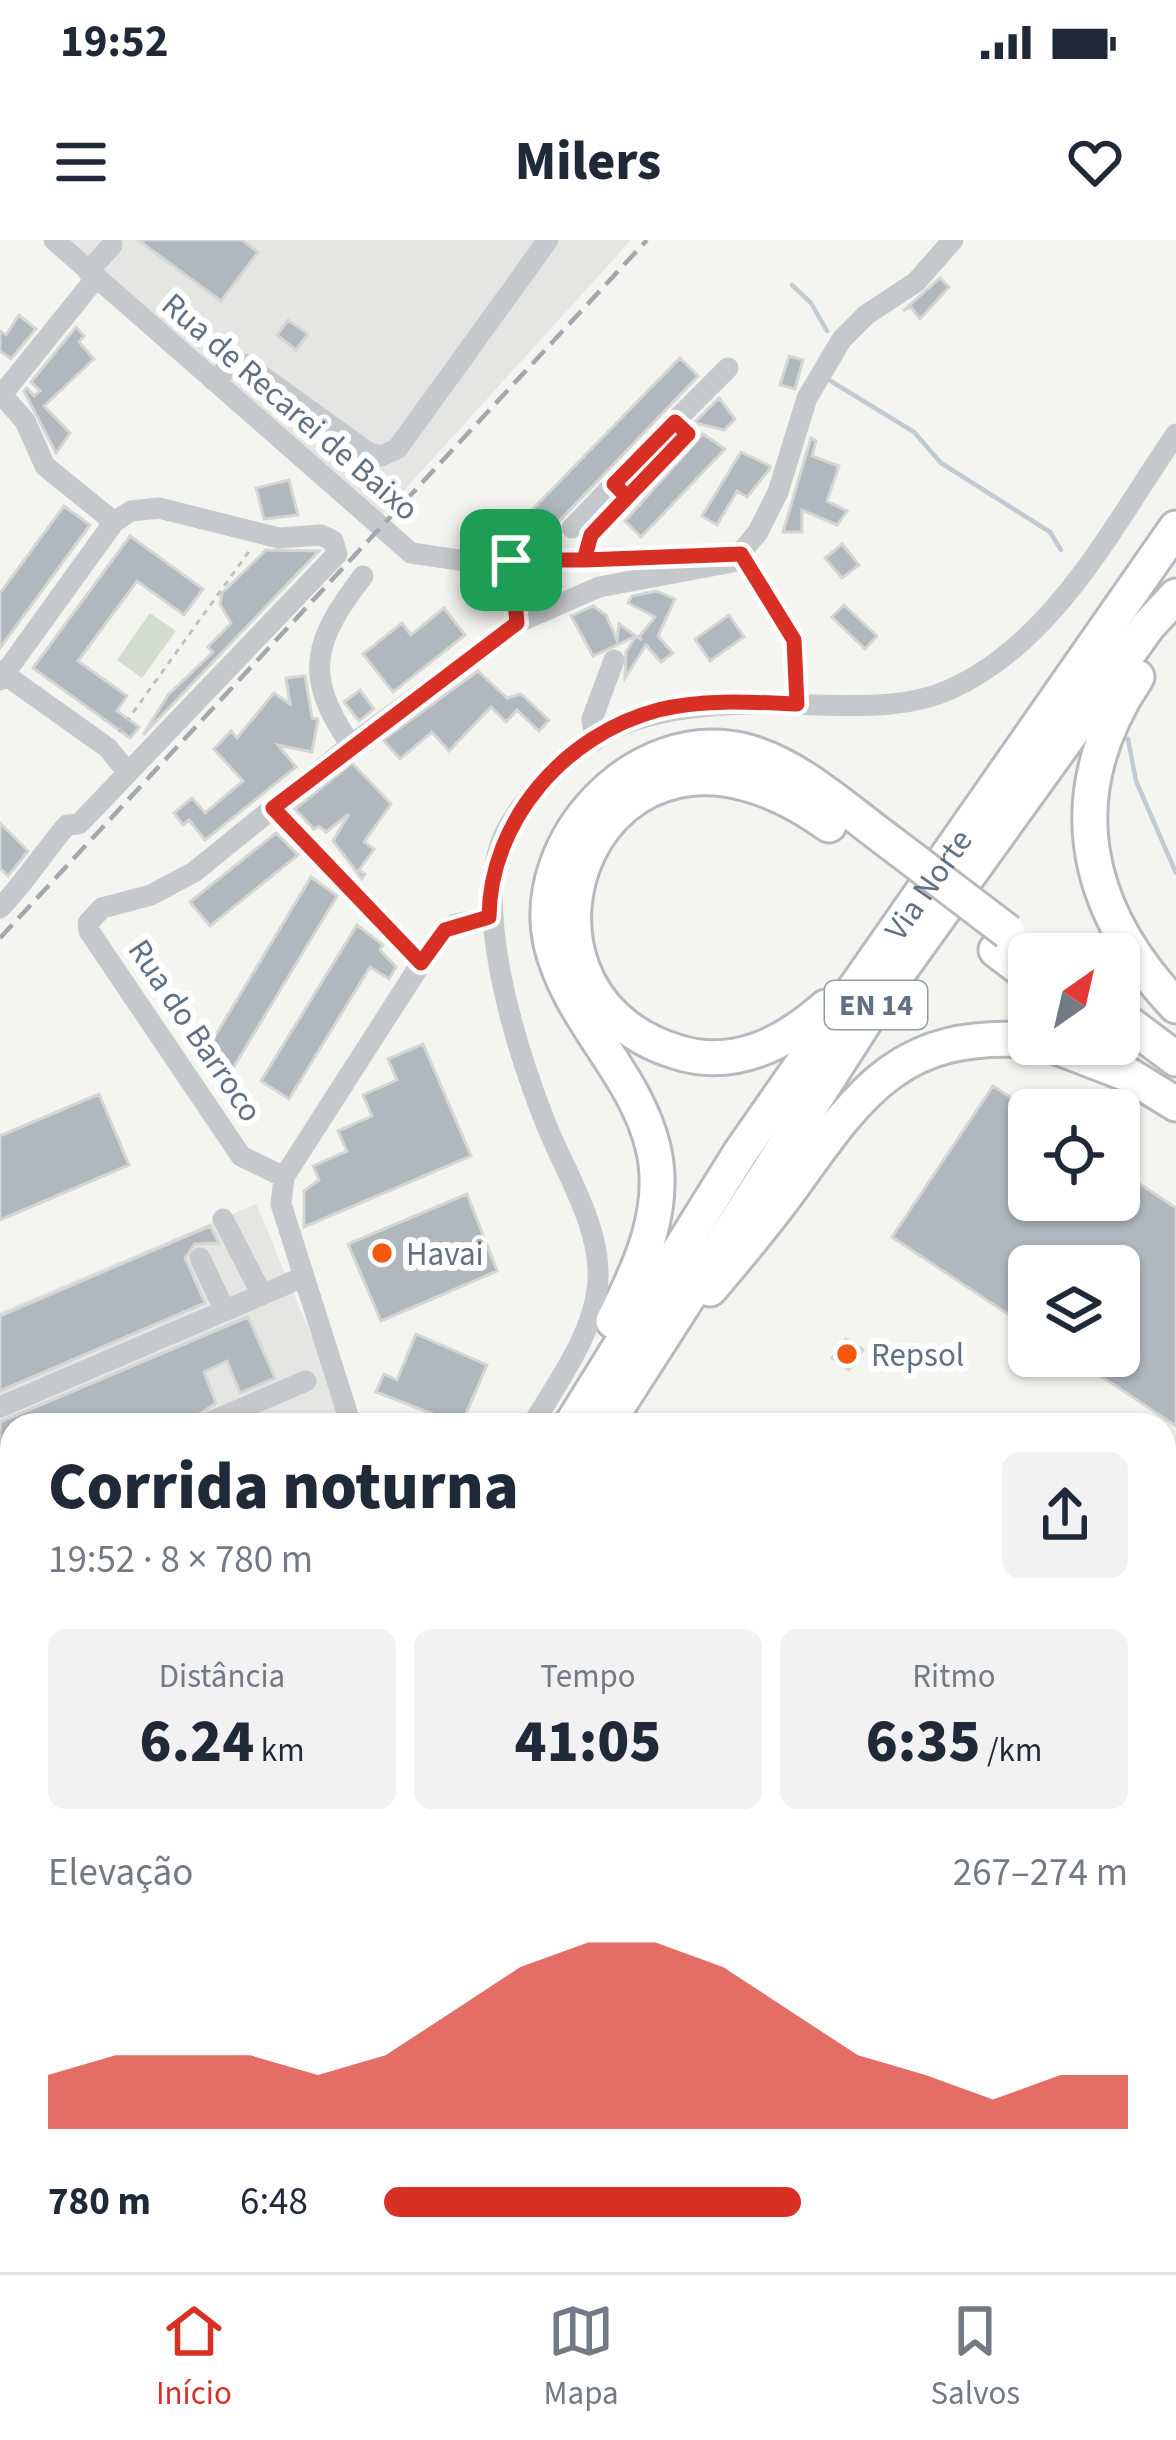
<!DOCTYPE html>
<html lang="pt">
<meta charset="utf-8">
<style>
body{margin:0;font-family:"Source Sans 3",sans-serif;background:#f2f2f3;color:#1f2937;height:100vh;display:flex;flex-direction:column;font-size:45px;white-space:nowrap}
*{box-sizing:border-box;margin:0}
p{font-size:39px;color:#747a83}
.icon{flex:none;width:66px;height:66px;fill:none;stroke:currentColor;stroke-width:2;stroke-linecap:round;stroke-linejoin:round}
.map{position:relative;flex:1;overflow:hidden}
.drawer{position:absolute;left:0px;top:1173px;width:1176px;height:861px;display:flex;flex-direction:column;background:#fff;border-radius:36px 36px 0 0;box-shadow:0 3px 9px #0004}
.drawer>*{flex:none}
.needle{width:78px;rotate:34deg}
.controls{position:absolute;left:1008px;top:693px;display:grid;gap:24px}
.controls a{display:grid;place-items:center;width:132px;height:132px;border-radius:18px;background:#fff;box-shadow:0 3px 9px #0004;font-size:60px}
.pin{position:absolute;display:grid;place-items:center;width:102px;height:102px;color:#fff;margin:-51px;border-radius:24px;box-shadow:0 6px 18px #0006}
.round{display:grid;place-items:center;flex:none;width:126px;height:126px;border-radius:18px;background:#f2f2f3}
.head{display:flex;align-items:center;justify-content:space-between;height:204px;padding:0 48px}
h1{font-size:66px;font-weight:800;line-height:90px}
.figures{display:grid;grid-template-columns:repeat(3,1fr);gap:18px;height:204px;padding:12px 48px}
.figures div{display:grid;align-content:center;border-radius:18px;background:#f2f2f3;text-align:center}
.figures b{font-size:60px;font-weight:800}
.figures small{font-size:33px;font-weight:400}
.figures p{font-size:33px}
.chart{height:336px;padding:24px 48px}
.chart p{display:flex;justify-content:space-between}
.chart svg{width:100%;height:216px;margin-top:12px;fill:#d93025;opacity:.7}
ul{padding:0 48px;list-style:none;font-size:39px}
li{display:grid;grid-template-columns:192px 144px 1fr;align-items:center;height:90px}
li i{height:30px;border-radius:15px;background:#d93025}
.status{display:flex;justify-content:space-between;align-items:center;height:84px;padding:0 60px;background:#fff;direction:ltr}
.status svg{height:33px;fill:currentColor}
header{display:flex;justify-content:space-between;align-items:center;height:156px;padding:0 48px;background:#fff;font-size:54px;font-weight:800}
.dock{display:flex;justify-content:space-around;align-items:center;height:168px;border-top:3px solid #e0e1e3;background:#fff;font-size:33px;color:#747a83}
.dock a{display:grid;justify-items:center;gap:6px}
.dock .current{color:#d93025}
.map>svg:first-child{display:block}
.built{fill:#e5e6e3}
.green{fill:#d4dcd0}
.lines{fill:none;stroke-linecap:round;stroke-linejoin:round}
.stream{stroke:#c1cbd1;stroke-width:4.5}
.building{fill:#b0b7bd;stroke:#d5d6d3;stroke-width:3}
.highway-casing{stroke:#b7babd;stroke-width:39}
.path{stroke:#bec0c2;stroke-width:3;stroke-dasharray:6 6;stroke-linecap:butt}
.minor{stroke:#c6c9cc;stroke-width:21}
.highway{stroke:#fff;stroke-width:33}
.rail{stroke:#a3a8af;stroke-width:4.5;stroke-dasharray:18 9;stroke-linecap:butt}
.highway-bridge-casing{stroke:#b7babd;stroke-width:39;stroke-linecap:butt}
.highway-bridge{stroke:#fff;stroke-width:33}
.route-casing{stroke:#fff;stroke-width:24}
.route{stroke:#d93025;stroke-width:15}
.poi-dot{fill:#f45710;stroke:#fff;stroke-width:4.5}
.labels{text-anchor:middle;stroke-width:12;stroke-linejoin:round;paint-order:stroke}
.shield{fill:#fff;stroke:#909ca9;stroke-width:3}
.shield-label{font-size:30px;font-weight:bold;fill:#607184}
.street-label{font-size:33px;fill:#607184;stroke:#fff}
.poi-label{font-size:33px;fill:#607184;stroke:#fff;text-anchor:start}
</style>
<div class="status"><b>19:52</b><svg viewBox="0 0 49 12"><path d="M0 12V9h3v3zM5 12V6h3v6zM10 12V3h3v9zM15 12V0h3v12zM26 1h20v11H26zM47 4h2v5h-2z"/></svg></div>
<header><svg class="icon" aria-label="menu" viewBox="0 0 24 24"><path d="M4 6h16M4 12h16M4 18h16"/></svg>Milers<svg class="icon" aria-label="heart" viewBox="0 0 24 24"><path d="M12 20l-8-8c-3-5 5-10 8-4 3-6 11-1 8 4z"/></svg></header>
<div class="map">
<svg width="1176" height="2032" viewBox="0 0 1176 2032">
<rect width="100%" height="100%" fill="#f4f5f0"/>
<path class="built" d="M67 0H631L381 276Z
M256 964 349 1185H12V1766L0 1779V1072Z
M12 1949V2022H129L135 2032H0V1959Z
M255 2022H513L516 2032H233Z
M521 2022H710L713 2032H524Z"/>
<path class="green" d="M150 373 176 391 142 438 117 420Z
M1164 1697 1176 1702V2032H720L717 2022H1164Z"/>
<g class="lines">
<path class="stream" d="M792 45 811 63 827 91
M829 140 914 192 941 223 1050 292 1061 310
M1128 499 1136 541 1176 633"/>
</g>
<path class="building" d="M138 0H242L258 12 221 61Z
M940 38 949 47 920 79 911 67 903 71Z
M19 75 36 89 11 119 0 111V91L6 95Z
M288 80 308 94 296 110 277 95Z
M76 87 84 96 79 102 94 119 44 166 70 193 56 213 24 151 27 148 34 156 40 151 31 142Z
M789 116 803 120 795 149 780 145Z
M680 118 698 136 544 297 524 278Z
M719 158 735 179 724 190 699 184 696 181Z
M703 194 725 209 641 297 625 281Z
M811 198 816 201 812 216 839 226 827 261 847 271 837 285 802 270V292H783Z
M741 212 770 226 769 230 747 257 737 251 717 285 702 276Z
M289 240 298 275 264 279 256 248Z
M64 266 90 285 0 408V353Z
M130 296 203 349 184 375 137 341 78 421 127 456 117 471 139 487 130 498 33 428Z
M842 304 859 325 842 338 825 318Z
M266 310 319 311 143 495 168 455 213 412 208 407 231 383 220 364 222 353Z
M657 351 675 359 658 396 673 413 661 422 646 405 625 438 626 412 636 396 642 400 639 397 655 377 628 363 632 356Z
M844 365 877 396 865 409 832 377Z
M593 366 606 375 617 400 619 384 636 396 593 416 571 376Z
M444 368 465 395 393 452 363 414 402 383 411 395Z
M729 375 744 397 710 421 695 399Z
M478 431 507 458 521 454 549 480 539 491 517 470 506 482 491 467 449 511 432 492 400 519 383 500Z
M305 436 312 478 318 479 312 512 278 505 296 527 205 600 189 580 183 585 174 573 192 558 205 573 243 541 214 509 231 491 237 498 274 453 290 464 286 438Z
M360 450 374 469 359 481 344 462Z
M352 523 391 564 364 602 374 609 359 630 365 634 362 639 333 601 349 574 326 592 319 586 314 589 295 569Z
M0 583 28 611 8 636 0 628Z
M276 593 298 615 210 686 190 662Z
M311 637 337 656 230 833 203 816Z
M357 685 383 705 380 710 396 727 389 739 370 727 289 859 261 841Z
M423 804 471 916 304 987V951L319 940 313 926 347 911 338 891 372 876 363 855 397 840 388 819Z
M993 846 1029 869V960H1119V930L1176 968V1186L1071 1116H1119V1026H1029V1088L892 997Z
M99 854 129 925 0 980V896Z
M467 954 497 1031 381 1081 348 1004Z
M210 986 219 1003 195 1004 185 1018 205 1063 0 1151V1076Z
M248 1077 275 1138 240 1153 227 1121 204 1132 216 1163 183 1185H12V1227L0 1229V1182Z
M416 1094 487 1125 461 1185 376 1152 384 1134 397 1140Z
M846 1099 863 1110 849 1130 832 1118Z
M12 1280V1539L0 1534V1282Z
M1164 1409 1176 1418V1496L1164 1513Z
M0 1569 12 1574V1673L0 1687Z
M1164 1571 1176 1577V1611L1164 1618Z"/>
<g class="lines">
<g class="highway-casing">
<g id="highway">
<path d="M1137 437C1058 555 1083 668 1176 766"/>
<path d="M996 710 1029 735"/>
<path d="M826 767C784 804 734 830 677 812 474 751 594 416 829 585"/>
<path d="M1119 776 1176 819"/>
<path d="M1049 804 1127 834 1176 864"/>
<path d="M710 1049C738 1016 767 982 792 947 860 852 900 791 1029 800"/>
<path d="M613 1081C640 1028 668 968 653 907 635 832 569 780 551 704 528 600 637 484 745 511 799 525 847 571 891 603"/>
<path id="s1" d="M571 1185 740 913 1176 288"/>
<path d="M606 1185 878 761 1148 386 1176 356"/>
<path d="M0 1854 12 1827"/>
<path d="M0 1893 12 1883"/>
<path d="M0 1924 12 1913"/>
</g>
</g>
<path class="path" d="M119 492 250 310"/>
<path class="minor" d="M54 0 411 313 466 321 741 314 794 401 797 464
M88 32 112 5
M213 140 235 124H245L369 213 381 216 397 209 548 0
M2 155 25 181 45 226 114 282
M0 157 95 39
M572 288 675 181
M584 319 591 295 688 194 675 181 728 128
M511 320 517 383
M0 431 108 508 128 533
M0 440 114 282 131 271 159 268 279 298 321 295 333 301 337 314 79 584 67 585C42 614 26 641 0 668
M595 501 592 479 614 420
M351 505C301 434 315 399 363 336
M273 568 421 723
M284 937 241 916 89 691 88 683 102 668 151 655 194 632 351 505 517 383 599 347 733 322 758 292 778 252 807 158 842 99 866 75 916 42 953 0
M223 979 262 1055
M200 1018 225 1071
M0 1167 301 1038
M203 1185 306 1141
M351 1185 281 964 284 937 438 697 455 684 489 677
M532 1185C558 1142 597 1089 598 1038 600 985 565 932 546 884 517 811 467 658 508 587 582 463 690 461 817 465 862 466 910 468 951 449 1056 401 1113 285 1176 194
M0 1244 12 1242
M0 1265H12
M0 1549 12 1559
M1164 1660 1176 1626
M1164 1683 1176 1688
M0 1741 12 1728
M0 1760 12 1770
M0 1794 12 1804"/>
<use href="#highway" class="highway"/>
<path class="rail" d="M0 698 647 0"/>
<g class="highway-bridge-casing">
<path id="highway-bridge" d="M891 603 1008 692"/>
</g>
<use href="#highway-bridge" class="highway-bridge"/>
</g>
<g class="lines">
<g class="route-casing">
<path id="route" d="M511 320 517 383 273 568 421 723 445 690 489 677C490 581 564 495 658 470 702 459 752 462 797 464L794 400 741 314 584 320 591 295 688 194 675 182 614 244 627 257 591 295 584 320H511"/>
</g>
<use href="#route" class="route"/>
</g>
<g class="poi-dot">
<circle cx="382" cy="1013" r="12"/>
<circle cx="847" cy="1114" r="12"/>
</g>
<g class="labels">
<rect class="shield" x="825" y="741" width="102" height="48" rx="9"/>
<g class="shield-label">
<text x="876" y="775">EN 14</text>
</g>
<g class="street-label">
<text transform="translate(291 166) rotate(41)" y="12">Rua de Recarei de Baixo</text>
<text dy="12" stroke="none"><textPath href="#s1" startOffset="648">Via Norte</textPath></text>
<text transform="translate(196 790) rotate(56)" y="12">Rua do Barroco</text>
</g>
<g class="poi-label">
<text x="406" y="1025">Havai</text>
<text x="871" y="1126">Repsol</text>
</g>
</g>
</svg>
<div class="controls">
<a><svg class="needle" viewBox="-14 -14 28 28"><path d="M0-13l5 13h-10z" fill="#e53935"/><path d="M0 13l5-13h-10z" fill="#747a83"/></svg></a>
<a><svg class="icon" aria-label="locate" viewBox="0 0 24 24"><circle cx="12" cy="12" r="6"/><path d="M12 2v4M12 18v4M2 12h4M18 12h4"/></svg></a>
<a><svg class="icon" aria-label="layers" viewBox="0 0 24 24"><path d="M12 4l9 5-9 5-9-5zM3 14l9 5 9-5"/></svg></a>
</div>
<div class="pin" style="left:511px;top:320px;background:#1e9e55"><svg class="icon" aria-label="arrive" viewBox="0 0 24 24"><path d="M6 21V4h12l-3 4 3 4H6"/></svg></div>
<section class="drawer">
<div class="head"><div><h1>Corrida noturna</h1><p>19:52 · 8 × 780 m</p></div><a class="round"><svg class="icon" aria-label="share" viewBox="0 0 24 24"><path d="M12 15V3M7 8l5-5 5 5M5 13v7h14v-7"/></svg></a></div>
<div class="figures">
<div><p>Distância</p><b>6.24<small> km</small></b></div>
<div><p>Tempo</p><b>41:05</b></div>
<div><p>Ritmo</p><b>6:35<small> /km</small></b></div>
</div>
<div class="chart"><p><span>Elevação</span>267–274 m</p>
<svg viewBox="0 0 160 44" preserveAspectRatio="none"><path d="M0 44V33L10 29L20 29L30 29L40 33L50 29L60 20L70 11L80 6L90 6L100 11L110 20L120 29L130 33L140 38L150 33L160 33V44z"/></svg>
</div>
<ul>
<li><b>780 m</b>6:48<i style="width:56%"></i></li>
</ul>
</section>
</div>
<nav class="dock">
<a class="current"><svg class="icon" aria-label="home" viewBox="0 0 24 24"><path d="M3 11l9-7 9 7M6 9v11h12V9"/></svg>Início</a>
<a><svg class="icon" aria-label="map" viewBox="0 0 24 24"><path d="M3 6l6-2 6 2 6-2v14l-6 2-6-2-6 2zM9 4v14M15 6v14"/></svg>Mapa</a>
<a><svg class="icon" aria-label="saved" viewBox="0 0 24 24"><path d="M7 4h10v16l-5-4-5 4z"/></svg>Salvos</a>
</nav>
